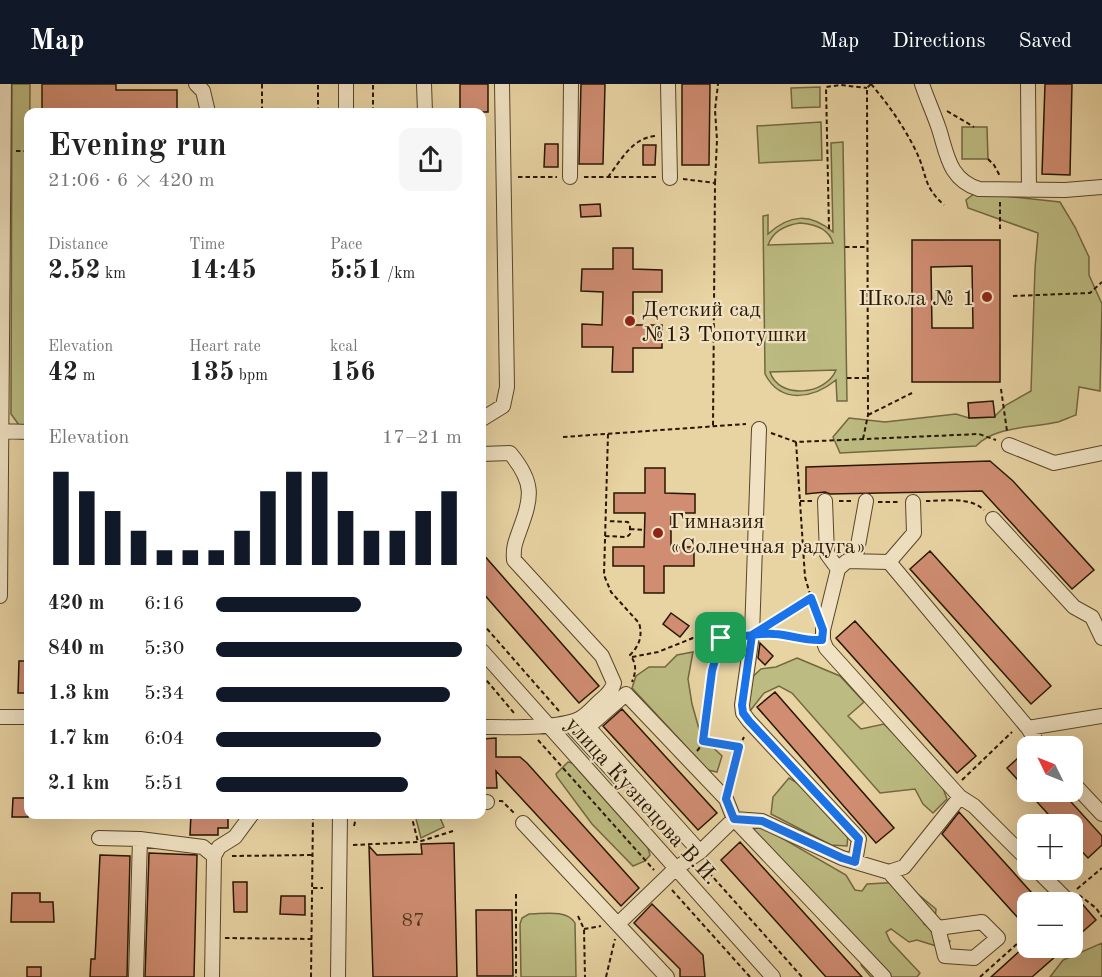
<!DOCTYPE html>
<meta charset="utf-8">
<style>
body{margin:0;font-family:"Old Standard TT",serif;background:#f6f6f6;color:#222;height:100vh;display:flex;flex-direction:column;font-size:22px;white-space:nowrap}
*{box-sizing:border-box;margin:0}
p{font-size:20px;color:#767676}
.icon{flex:none;width:33px;height:33px;fill:none;stroke:currentColor;stroke-width:2;stroke-linecap:round;stroke-linejoin:round}
.map{position:relative;flex:1;overflow:hidden}
.sheet{position:absolute;left:24px;top:24px;width:462px;height:711px;display:flex;flex-direction:column;background:#fff;border-radius:12px;box-shadow:0 6px 24px #0002}
.sheet>*{flex:none}
.needle{width:39px;rotate:313deg}
.controls{position:absolute;left:1017px;top:652px;display:grid;gap:12px}
.controls a{display:grid;place-items:center;width:66px;height:66px;border-radius:12px;background:#fff;box-shadow:0 6px 24px #0002;font-size:30px}
.pin{position:absolute;display:grid;place-items:center;width:51px;height:51px;color:#fff;margin:-26px;border-radius:12px;box-shadow:0 3px 9px #0006}
.round{display:grid;place-items:center;flex:none;width:63px;height:63px;border-radius:12px;background:#f6f6f6}
.headline{display:flex;align-items:center;justify-content:space-between;height:102px;padding:0 24px}
h1{font-size:33px;font-weight:800;line-height:45px}
.metrics{display:grid;grid-template-columns:repeat(3,1fr);gap:9px;height:102px;padding:6px 24px}
.metrics div{display:grid;align-content:center}
.metrics b{font-size:26px;font-weight:800}
.metrics small{font-size:16px;font-weight:400}
.metrics p{font-size:16px}
.chart{height:168px;padding:12px 24px}
.chart p{display:flex;justify-content:space-between}
.chart svg{width:100%;height:108px;margin-top:6px;stroke:#111827;stroke-width:6}
ul{padding:0 24px;list-style:none;font-size:20px}
li{display:grid;grid-template-columns:96px 72px 1fr;align-items:center;height:45px}
li i{height:15px;border-radius:8px;background:#111827}
header{display:flex;align-items:center;gap:36px;box-sizing:border-box;height:84px;padding:0 30px;background:#111827;color:#fff}
header strong{font-size:28px}
nav{display:flex;gap:33px;margin-inline-start:auto;font-size:21px}
.map>svg:first-child{display:block}
.green{fill:#bcbb81;stroke:#726840;stroke-width:1.5;fill-rule:evenodd}
.building{fill:#d08d72;stroke:#271600;stroke-width:1.5;fill-rule:evenodd}
.lines{fill:none;stroke-linecap:round;stroke-linejoin:round}
.minor-casing{stroke:#574529;stroke-width:16}
.path{stroke:#271600;stroke-width:2;stroke-dasharray:4.5 3;stroke-linecap:butt}
.minor{stroke:#f0e2c3;stroke-width:14}
.route-casing{stroke:#fff;stroke-width:12}
.route{stroke:#1a73e8;stroke-width:8}
.poi-dot{fill:#8f2418;stroke:#f0e2c3;stroke-width:2}
.labels{text-anchor:middle;stroke-width:4.5;stroke-linejoin:round;paint-order:stroke}
.number-label{font-size:20px;fill:#51341c}
.poi-label{font-size:22px;fill:#271600;stroke:#f0e2c3;text-anchor:start}
.street-label{font-size:22px;fill:#271600;stroke:#f0e2c3}
</style>
<header>
<strong>Map</strong>
<nav><a>Map</a><a>Directions</a><a>Saved</a></nav>
</header>
<div class="map">
<svg width="1102" height="893" viewBox="0 0 1102 893">
<rect width="100%" height="100%" fill="#e8d3a3"/>
<filter id="stains"><feTurbulence type="fractalNoise" baseFrequency=".00333" numOctaves="4"/><feColorMatrix values="0 0 0 0 .2 0 0 0 0 .09 0 0 0 0 .02 0 0 0 .5 -.17"/></filter>
<radialGradient id="worn" r=".72"><stop offset=".6" stop-color="#630" stop-opacity="0"/><stop offset="1" stop-color="#630" stop-opacity=".3"/></radialGradient>
<path class="green" d="M12 0H30L28 342 19 341 11 330Z
M820 3V23L792 24 791 4Z
M821 38 822 76 759 79 757 42Z
M962 43H987L988 75H962Z
M843 58 847 317H837L836 296C814 314 781 321 765 290L763 132 768 131V150C790 130 810 129 833 148L831 59ZM800 139C814 140 829 145 833 159L768 161C773 147 786 141 800 139ZM836 286C826 311 779 316 770 288Z
M975 109 1060 118 1075 143 1089 173V191L1102 220 1100 307 1079 303 1076 331C1070 333 1064 336 1058 338 1032 344 995 342 976 362L840 369 833 353 849 334 885 338 956 330 969 334 994 333 1006 321 1031 307 1035 184 1038 149 968 124 966 116Z
M693 568 688 595 692 620 701 652 722 672 717 688 708 686 632 604 636 592 649 583H665L677 571Z
M797 574 840 592 864 618 848 632 861 645 884 640 940 696 947 715 933 729 923 720 915 705 880 709 792 609 779 602 764 609 750 627 746 625 748 597 761 585 776 583Z
M568 678 572 679 648 764 650 771 645 777 633 782 592 740 557 693 556 690Z
M789 694 804 703 848 750 847 762 831 761 771 730 773 713Z
M415 731H439L444 743 421 754Z
M761 742 846 791 855 806 862 807 867 800 903 798 936 825 935 836 924 840 950 857 946 865 917 856 909 858 891 845 886 848 890 857 920 889 917 893H871L861 881 870 870 833 829 750 747Z
M529 830C543 830 567 825 575 839L576 893H521L520 840 522 834Z
M1102 859V893H1050L1063 876Z"/>
<path class="building" d="M42 0H116V6H177V28H42Z
M460 0H488V28H460Z
M581 0H605L603 80H579Z
M682 0H710L709 81H682Z
M1045 0H1072L1070 91 1042 90Z
M545 60H558V83H544Z
M643 61H656L655 81H643Z
M600 120 601 132 581 133 580 121Z
M912 156H1000V298H912ZM972 182 973 244H932L931 183Z
M613 164H633V185L662 186V208H633V241H662V264H633V288H612L613 263H582V240L602 241 603 208 581 207 582 185H613Z
M993 317 995 333 969 334 968 319Z
M990 377 1013 397 1094 486 1072 505 982 407 830 410 825 408 806 410V383Z
M645 384H665V409L695 410V429H671V463H694V482H664V509H644V482H613V463H644L645 429H614V409H645Z
M930 467 1051 602 1031 620 910 485Z
M482 469 599 602 579 619 482 508Z
M671 529 689 542 680 553 663 540Z
M855 537 976 672 957 689 836 554Z
M760 559 773 572 765 581 758 574Z
M19 577H28V609H18Z
M775 608 894 744 876 759 757 623Z
M622 625 717 729 698 746 603 642Z
M496 654V673H520L527 679 639 804 621 822 496 687 497 704H482V655Z
M1028 665V707L1007 684Z
M1028 708H1062L1102 752V761L1088 774 1072 757V741H1058Z
M13 714H28V733H12Z
M959 728 1041 819H1028V827L1019 835 942 750Z
M191 730H228V744H218V751H190Z
M740 758 862 893H826L721 776Z
M454 759 457 893H373L369 762 377 771 422 770 421 760Z
M149 769 197 771 194 893H145Z
M100 771 130 772 127 893H90L91 875H95Z
M233 798H247V828H234Z
M12 809H40V818H53L54 838H11Z
M281 812H305V831L280 830Z
M1078 815 1096 836 1072 857V821Z
M652 820 703 871 705 893H680V885L634 839Z
M476 826H512L513 892H477Z
M1023 864H1065L1032 893H991Z
M27 883H41V893H27Z"/>
<g class="lines">
<g class="minor-casing">
<path id="minor" d="M196 0 203 7 208 28
M424 0 425 28
M668 0 670 94
M922 0C927 15 934 30 939 45 947 70 949 96 979 105L1065 106 1102 103
M1028 0 1029 106
M346 28V0
M570 93 571 0
M482 335 503 322 507 303 502 0
M759 345 752 551 742 621 743 629 749 637 859 755 855 778
M1 347 28 348
M1009 361 1054 379 1102 369
M482 370 510 369C535 399 532 413 519 448 515 459 513 464 514 476L602 572 614 599C612 607 606 612 600 617 593 623 587 631 579 635 558 645 505 643 482 643
M825 417 827 470 838 485
M993 435 1074 523 1092 533 1102 554
M852 476 857 467 866 417
M889 478 914 449 913 418
M0 512 4 0
M482 567 773 893
M0 633H28
M569 639 621 696 634 695
M1028 644 1040 663
M1072 698 1102 730
M482 718H487
M523 739 667 893
M99 754 140 755 203 763 214 772
M700 768 588 643 626 610 726 715 734 735 884 893
M1028 776 974 722 960 713 826 564 823 556V546L838 485 847 477 889 478 1028 644 1102 632
M1037 786 1066 815
M889 788 938 844 982 838 998 854 974 874 945 872 938 844
M618 840 675 785 700 768 734 735 762 737 842 774 889 788 904 783 960 713
M136 893 140 755
M212 893 214 772 219 763 235 753 252 730
M338 893 340 730"/>
</g>
<path class="path" d="M262 0V28
M871 0C889 21 904 43 916 67 928 92 922 101 944 121
M220 26 318 28
M947 27 974 43
M318 28V0
M373 28V0
M16 67H28
M988 75 994 81 1000 92
M518 93H557
M584 93H656
M608 93C621 76 633 53 656 52
M683 95 715 99 713 343
M715 99 717 56 715 26 718 0
M1000 118V148
M829 145 826 3 841 1 867 4
M845 163H866
M1013 212 1090 209 1102 198
M847 294H868
M1001 305 1007 347
M868 331 912 309
M771 349 796 358 979 350 996 356
M608 350 604 491 611 508 639 539C643 552 639 562 630 571 637 580 636 588 632 598
M563 353 746 340
M863 355 868 331 867 4 871 0
M796 358 805 493 814 524
M800 417H812
M839 417H854
M926 417C944 417 969 412 984 426
M878 418H899
M630 445 644 446
M605 452 627 453 630 450V441L628 438 607 437
M482 539 559 627
M765 543 811 514
M766 550H774L810 557
M632 573 658 568 693 554H739
M482 591 514 629
M538 656 654 786
M703 657 739 663
M697 667C713 649 707 617 711 594 713 581 717 567 721 554
M962 696 1012 648
M730 699 739 663 744 653
M499 717H502L515 730
M411 730 418 758
M354 742 357 730
M353 761 418 758 453 747
M232 772 313 771
M704 783 802 893
M313 804H323
M1077 805 1102 784
M672 806 750 893
M516 810V893
M1079 811 1096 824 1102 833
M578 832 584 845 585 893
M584 845 601 842
M225 854 312 855
M311 893 313 730
M606 893 615 855
M980 893 1028 850"/>
<use href="#minor" class="minor"/>
</g>
<g class="lines">
<g class="route-casing">
<path id="route" d="M721 554 712 587 703 657 739 663 726 715 734 735 762 737 842 774 855 778 859 755 749 637 743 629 742 621 752 551 811 514 823 546 822 556C802 557 793 551 774 550 756 548 739 555 721 554"/>
</g>
<use href="#route" class="route"/>
</g>
<g class="poi-dot">
<circle cx="987" cy="213" r="6"/>
<circle cx="630" cy="237" r="6"/>
<circle cx="658" cy="449" r="6"/>
</g>
<g class="labels">
<g class="number-label">
<text x="413" y="842">87</text>
</g>
<g class="poi-label">
<text x="975" y="221" text-anchor="end">Школа № 1</text>
<text x="642" y="232">Детский сад<tspan x="642" dy="25">№13 Топотушки</tspan></text>
<text x="670" y="444">Гимназия<tspan x="670" dy="25">«Солнечная радуга»</tspan></text>
</g>
<g class="street-label">
<text transform="translate(643 716) rotate(48)" y="8">улица Кузнецова В.И.</text>
</g>
</g>
<rect width="100%" height="100%" filter="url(#stains)"/>
<rect width="100%" height="100%" fill="url(#worn)"/>
</svg>
<div class="controls">
<a><svg class="needle" viewBox="-14 -14 28 28"><path d="M0-13l5 13h-10z" fill="#e53935"/><path d="M0 13l5-13h-10z" fill="#767676"/></svg></a>
<a>+</a>
<a>−</a>
</div>
<div class="pin" style="left:721px;top:554px;background:#1e9e55"><svg class="icon" aria-label="arrive" viewBox="0 0 24 24"><path d="M6 21V4h12l-3 4 3 4H6"/></svg></div>
<section class="sheet">
<div class="headline"><div><h1>Evening run</h1><p>21:06 · 6 × 420 m</p></div><a class="round"><svg class="icon" aria-label="share" viewBox="0 0 24 24"><path d="M12 15V3M7 8l5-5 5 5M5 13v7h14v-7"/></svg></a></div>
<div class="metrics">
<div><p>Distance</p><b>2.52<small> km</small></b></div>
<div><p>Time</p><b>14:45</b></div>
<div><p>Pace</p><b>5:51<small> /km</small></b></div>
</div>
<div class="metrics">
<div><p>Elevation</p><b>42<small> m</small></b></div>
<div><p>Heart rate</p><b>135<small> bpm</small></b></div>
<div><p>kcal</p><b>156</b></div>
</div>
<div class="chart"><p><span>Elevation</span>17–21 m</p>
<svg viewBox="0 0 160 44" preserveAspectRatio="none"><path d="M5 44V6M15 44V14M25 44V22M35 44V30M45 44V38M55 44V38M65 44V38M75 44V30M85 44V14M95 44V6M105 44V6M115 44V22M125 44V30M135 44V30M145 44V22M155 44V14"/></svg>
</div>
<ul>
<li><b>420 m</b>6:16<i style="width:59%"></i></li>
<li><b>840 m</b>5:30<i style="width:100%"></i></li>
<li><b>1.3 km</b>5:34<i style="width:95%"></i></li>
<li><b>1.7 km</b>6:04<i style="width:67%"></i></li>
<li><b>2.1 km</b>5:51<i style="width:78%"></i></li>
</ul>
</section>
</div>
